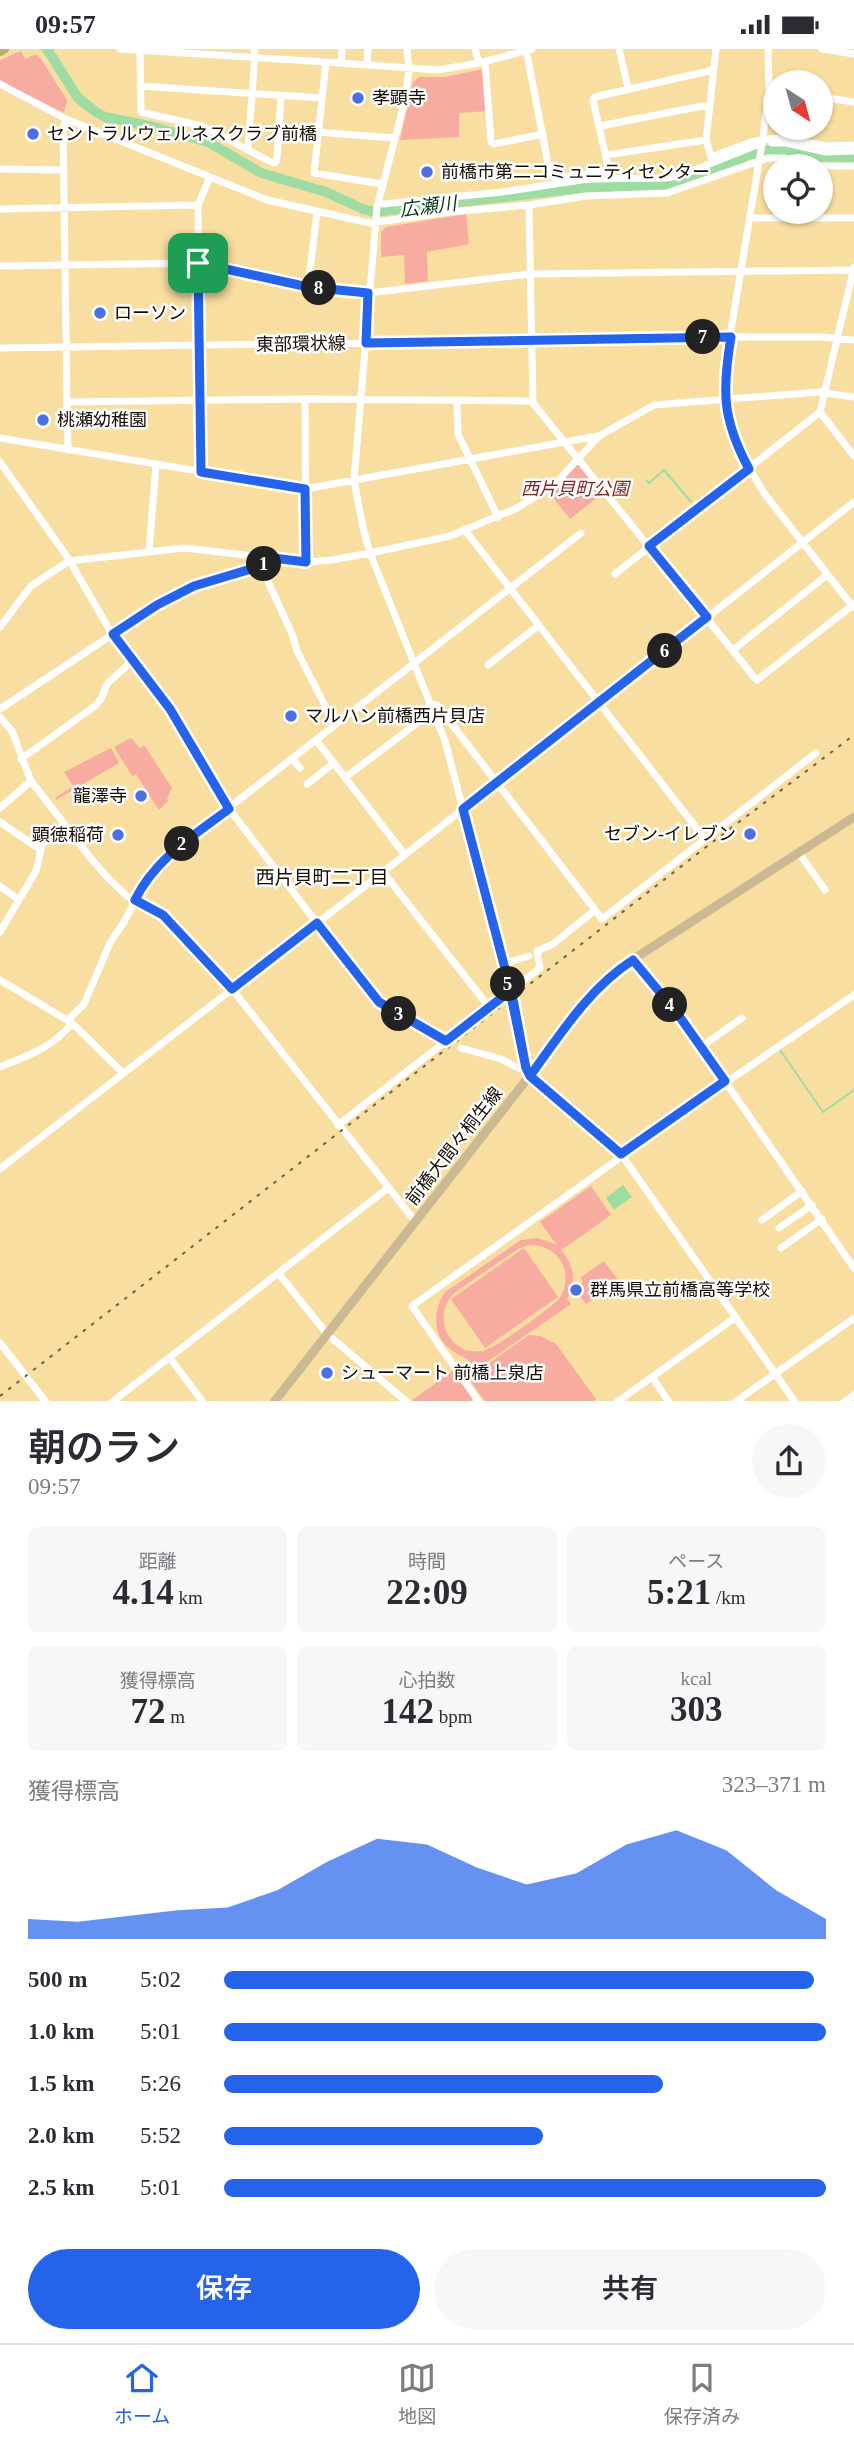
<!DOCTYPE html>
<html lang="ja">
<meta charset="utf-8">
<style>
body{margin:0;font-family:"Times New Roman","Noto Sans JP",serif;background:#f7f7f7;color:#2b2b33;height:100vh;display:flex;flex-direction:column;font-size:26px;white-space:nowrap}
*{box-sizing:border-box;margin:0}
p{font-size:23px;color:#7c7c81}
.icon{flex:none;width:38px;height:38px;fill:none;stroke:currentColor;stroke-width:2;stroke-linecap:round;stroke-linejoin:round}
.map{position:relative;height:1352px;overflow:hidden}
.drawer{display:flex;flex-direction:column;background:#fff;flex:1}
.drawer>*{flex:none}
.needle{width:46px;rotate:144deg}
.buttons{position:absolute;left:763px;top:21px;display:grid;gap:14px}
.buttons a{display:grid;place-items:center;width:70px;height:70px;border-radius:50%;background:#fff;box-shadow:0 2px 5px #0004;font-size:35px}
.pin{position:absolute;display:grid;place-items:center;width:60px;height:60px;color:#fff;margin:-30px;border-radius:14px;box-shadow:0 4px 10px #0006}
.km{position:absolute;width:35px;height:35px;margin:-18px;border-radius:50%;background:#222;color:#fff;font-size:19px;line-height:35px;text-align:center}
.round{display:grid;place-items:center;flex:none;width:74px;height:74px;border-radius:37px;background:#f7f7f7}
.summary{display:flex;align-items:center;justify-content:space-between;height:119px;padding:0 28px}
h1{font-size:38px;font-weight:600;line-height:52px}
.figures{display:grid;grid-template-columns:repeat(3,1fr);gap:10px;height:119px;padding:7px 28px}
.figures div{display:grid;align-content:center;border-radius:10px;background:#f7f7f7;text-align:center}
.figures b{font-size:35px;font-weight:600}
.figures small{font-size:19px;font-weight:400}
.figures p{font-size:19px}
.chart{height:196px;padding:14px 28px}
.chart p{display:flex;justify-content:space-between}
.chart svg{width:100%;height:126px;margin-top:7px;fill:#2563eb;opacity:.7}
.button{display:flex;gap:14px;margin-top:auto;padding:14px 28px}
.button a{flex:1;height:80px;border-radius:42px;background:#2563eb;color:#fff;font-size:28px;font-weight:600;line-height:80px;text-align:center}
.button a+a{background:#f7f7f7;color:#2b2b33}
ul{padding:0 28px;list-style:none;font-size:23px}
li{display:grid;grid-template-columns:112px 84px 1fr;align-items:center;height:52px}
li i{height:18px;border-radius:9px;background:#2563eb}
.status{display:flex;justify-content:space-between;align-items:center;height:49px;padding:0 35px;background:#fff;direction:ltr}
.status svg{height:19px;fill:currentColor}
.dock{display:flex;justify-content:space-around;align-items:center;height:98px;border-top:2px solid #e1e1e2;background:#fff;font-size:19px;color:#7c7c81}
.dock a{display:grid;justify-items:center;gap:4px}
.dock .current{color:#2563eb}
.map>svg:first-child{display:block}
.green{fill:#f8aba1;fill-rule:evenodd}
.water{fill:#9fdca4}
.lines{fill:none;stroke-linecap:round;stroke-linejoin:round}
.stream{stroke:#9fdca4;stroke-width:2}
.river{stroke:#9fdca4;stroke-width:10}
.minor{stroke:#fff;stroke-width:7}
.major{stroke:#cab993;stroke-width:9}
.highway{stroke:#c5a96c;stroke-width:10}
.rail{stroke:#706040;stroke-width:2;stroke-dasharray:3.5 7;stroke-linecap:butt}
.route-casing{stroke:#fff;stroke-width:14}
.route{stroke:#2563eb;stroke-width:9}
.poi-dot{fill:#4a71e4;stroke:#fff;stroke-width:2.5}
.labels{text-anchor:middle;stroke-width:5;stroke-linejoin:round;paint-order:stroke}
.poi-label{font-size:18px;fill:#170e00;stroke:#fff;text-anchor:start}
.street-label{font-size:18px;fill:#170e00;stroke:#fff}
.park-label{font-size:18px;font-style:italic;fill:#842622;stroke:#fff}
.water-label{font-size:19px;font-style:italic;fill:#0a3714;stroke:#fff}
.neighbourhood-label{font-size:19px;fill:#170e00;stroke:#fff}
</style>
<div class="status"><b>09:57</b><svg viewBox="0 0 49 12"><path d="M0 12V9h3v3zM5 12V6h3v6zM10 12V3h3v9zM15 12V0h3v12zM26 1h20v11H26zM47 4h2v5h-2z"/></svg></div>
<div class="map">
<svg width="854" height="1353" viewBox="0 0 854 1353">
<rect width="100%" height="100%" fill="#f9dea1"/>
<path class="green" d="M21 2 25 10 36 5 41 10 67 51 64 64 0 32V11Z
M483 20 487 62 459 64V88L400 91 413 33 419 28H445Z
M466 165 469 195 427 203 428 232 405 235 404 206 381 208V183L386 178Z
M577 410 604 443 570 470 547 441Z
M131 689 140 699 144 696 172 739 167 750 168 752 159 761 136 725 132 727 114 698Z
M111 699 119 714 56 751 55 749 73 737 64 723Z
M591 1137 611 1166 563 1200 560 1199C573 1216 578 1230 567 1250L571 1255 477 1320C468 1307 461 1309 450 1300 432 1286 433 1261 445 1243L521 1191 538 1189 556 1195 540 1173ZM528 1196C559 1195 576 1224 559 1250 548 1261 496 1299 483 1302 449 1308 431 1268 454 1244L518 1200Z
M524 1199 558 1248 485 1299 451 1250Z
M604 1212 619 1232 586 1255 574 1239 583 1233 580 1229Z
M529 1286 541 1287 556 1295 596 1350 592 1353 485 1352 468 1329Z
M453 1322 473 1350 469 1353H414L412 1351Z"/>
<path class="water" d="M623 1136 632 1148 614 1161 606 1149Z"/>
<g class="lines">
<path class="stream" d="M647 432 649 434 664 421 691 453
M780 1001 823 1063 854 1041"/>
<path class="river" d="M47 0 78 49 96 63 105 68 154 78 208 93 261 124 326 143 363 160 374 163 582 139 665 136 682 132 752 105 770 101H782L817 108 854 109"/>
<path class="minor" d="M120 0 326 13
M407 0 409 20 405 51 377 158 354 431 363 479 370 504 445 692 513 950 526 1019 530 1027 621 1105 795 1353
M475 0 479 14
M526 0 550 125 554 129 609 122 593 51 595 48 713 21
M619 0 628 39
M716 0 706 91 711 108 751 93 769 90 782 89 827 97 854 96
M768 0 769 42 762 95 725 317V350L738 400 764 444 853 558
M822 0 854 5
M140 1 141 63 202 77 273 114 276 113 277 109 281 47
M485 13 491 93 494 95 543 85
M341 14 342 0
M367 16 368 0
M0 35 66 70 267 151 370 174 450 163 529 156 586 147 667 144 768 109H784L819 117H854
M140 37 322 49
M821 48 854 53
M66 70 63 80 67 353
M600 77 702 57 709 58
M317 83 394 89
M800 92 803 79
M772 94H786L826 103 854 102
M248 101 255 5 254 0
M606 106 706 91
M0 120 64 121
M382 135 314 124 326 13 438 21 479 14 532 0
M383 155 502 143 588 130 667 129 682 126 757 96
M529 156 533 354 754 628 757 631 854 555
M0 160 198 156
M750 169H854
M0 217 198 214 308 238 368 244 530 225 853 221
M854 218 820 363 854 407
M308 238 317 163
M0 299 731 288H822L854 291
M305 350 306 513
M457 352 458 385 498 468
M0 389 305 440 598 387
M68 401 67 353 305 350 532 352
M0 413 68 509 112 585 170 660 229 760 317 874 379 953 446 992
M201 423 198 156 210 128
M464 480 705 790
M149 502 156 416
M261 517 292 585 297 602 335 676
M615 525 820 363
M0 578 31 537 69 512 184 499 306 513 332 511 370 504 450 487 515 460 553 437 599 387 654 356 819 343 854 348
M733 601 827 526
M488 616 539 576
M429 655 437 656 602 870 816 704
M0 660 157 556 204 533 261 517 266 512 265 507
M0 668 12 682 31 732 89 807 107 828 127 847 163 866 232 940 415 1172
M316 691 405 806
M292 709 300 719
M21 710 95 657 101 650 107 635 132 612
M346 728 433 662
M307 735 334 714
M0 759 31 732
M0 773 41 801
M799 804 825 841
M383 823 489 958
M0 837 19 851
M0 883 36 822 42 796 64 775
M633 911 689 980 854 1219
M503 915 529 907
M0 931 72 974 123 1024
M68 971 84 955 110 894 124 873 146 831 167 807 581 484
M701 998 742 969
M461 999 501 1010 520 1020 526 1019
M0 1018C27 1007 54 998 72 974
M338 1076 540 919 537 902 553 895 595 861
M0 1120 360 841 854 453
M762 1171 802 1142
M779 1179 812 1156
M781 1199 822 1170
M279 1225 327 1285 407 1353
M0 1294 46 1353
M170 1309 203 1353
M652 1328 669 1353
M112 1353 388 1139
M479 1353 412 1257 617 1111 621 1105 854 946
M617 1353 736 1268
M735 1353 854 1269
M844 1353 854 1346"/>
<path class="major" d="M274 1353 592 947 629 913 854 768"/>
<path class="highway" d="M0 2 4 0"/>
<path class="rail" d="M0 1347 710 795 854 686"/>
</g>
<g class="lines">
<g class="route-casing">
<path id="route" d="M198 214 201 423 305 440 306 513 265 508 266 512 261 517 194 537 157 556 113 585 170 660 229 760C193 787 155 810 135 851L163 866 232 940 317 874 379 953 446 992 510 942 526 1019 530 1027C560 986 589 939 633 911L677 964 725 1032 621 1105 530 1027 526 1019 513 950 463 760 707 568 649 497 749 420C722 370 722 342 731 288L366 294 368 244 308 238 198 214"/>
</g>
<use href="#route" class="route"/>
</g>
<g class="poi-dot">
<circle cx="358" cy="49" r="7"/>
<circle cx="33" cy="85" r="7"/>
<circle cx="427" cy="123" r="7"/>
<circle cx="100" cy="264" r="7"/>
<circle cx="43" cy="371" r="7"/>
<circle cx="291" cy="667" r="7"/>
<circle cx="141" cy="747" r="7"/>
<circle cx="750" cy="785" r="7"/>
<circle cx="118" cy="786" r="7"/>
<circle cx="576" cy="1241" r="7"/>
<circle cx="327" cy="1324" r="7"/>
</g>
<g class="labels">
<g class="poi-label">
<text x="372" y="55">孝顕寺</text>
<text x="47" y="91">セントラルウェルネスクラブ前橋</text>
<text x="441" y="129">前橋市第二コミュニティセンター</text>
<text x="114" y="270">ローソン</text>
<text x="57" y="377">桃瀬幼稚園</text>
<text x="305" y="673">マルハン前橋西片貝店</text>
<text x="127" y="753" text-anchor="end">龍澤寺</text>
<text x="736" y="791" text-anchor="end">セブン-イレブン</text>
<text x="104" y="792" text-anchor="end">顕徳稲荷</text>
<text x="590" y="1247">群馬県立前橋高等学校</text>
<text x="341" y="1330">シューマート 前橋上泉店</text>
</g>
<g class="street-label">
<text transform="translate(301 295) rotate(-1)" y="6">東部環状線</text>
<text transform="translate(454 1097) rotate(-52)" y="6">前橋大間々桐生線</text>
</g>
<g class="park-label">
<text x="575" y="446">西片貝町公園</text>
</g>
<g class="water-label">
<text transform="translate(428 157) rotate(-7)" y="7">広瀬川</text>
</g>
<g class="neighbourhood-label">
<text x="322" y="835">西片貝町二丁目</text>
</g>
</g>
</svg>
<div class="buttons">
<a><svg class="needle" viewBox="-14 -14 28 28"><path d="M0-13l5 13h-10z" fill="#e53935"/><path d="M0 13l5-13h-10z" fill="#7c7c81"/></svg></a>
<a><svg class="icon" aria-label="locate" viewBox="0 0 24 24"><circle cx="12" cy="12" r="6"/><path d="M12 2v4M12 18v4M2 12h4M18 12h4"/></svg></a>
</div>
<div class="pin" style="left:198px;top:214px;background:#1e9e55"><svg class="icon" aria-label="arrive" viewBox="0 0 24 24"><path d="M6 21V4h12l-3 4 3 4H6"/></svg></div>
<b class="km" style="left:264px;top:515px">1</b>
<b class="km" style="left:182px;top:795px">2</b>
<b class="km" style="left:399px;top:965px">3</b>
<b class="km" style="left:670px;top:956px">4</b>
<b class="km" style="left:508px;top:935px">5</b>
<b class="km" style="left:665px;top:602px">6</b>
<b class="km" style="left:703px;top:288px">7</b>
<b class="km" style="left:319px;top:239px">8</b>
</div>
<section class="drawer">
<div class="summary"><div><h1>朝のラン</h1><p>09:57</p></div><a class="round"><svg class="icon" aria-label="share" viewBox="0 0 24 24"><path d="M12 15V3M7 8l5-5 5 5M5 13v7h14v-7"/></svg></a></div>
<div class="figures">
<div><p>距離</p><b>4.14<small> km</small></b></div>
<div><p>時間</p><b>22:09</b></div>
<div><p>ペース</p><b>5:21<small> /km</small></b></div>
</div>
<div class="figures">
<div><p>獲得標高</p><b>72<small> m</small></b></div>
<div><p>心拍数</p><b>142<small> bpm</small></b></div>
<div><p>kcal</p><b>303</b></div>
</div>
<div class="chart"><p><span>獲得標高</span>323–371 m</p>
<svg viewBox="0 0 160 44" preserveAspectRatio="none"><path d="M0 44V37L10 38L20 36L30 34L40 33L50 27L60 17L70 9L80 11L90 19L100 25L110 21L120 11L130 6L140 13L150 27L160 37V44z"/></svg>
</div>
<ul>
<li><b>500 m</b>5:02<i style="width:98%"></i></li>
<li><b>1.0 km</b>5:01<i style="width:100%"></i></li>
<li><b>1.5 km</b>5:26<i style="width:73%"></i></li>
<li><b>2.0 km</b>5:52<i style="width:53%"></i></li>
<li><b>2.5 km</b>5:01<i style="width:100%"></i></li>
</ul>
<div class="button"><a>保存</a><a>共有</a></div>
</section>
<nav class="dock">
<a class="current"><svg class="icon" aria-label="home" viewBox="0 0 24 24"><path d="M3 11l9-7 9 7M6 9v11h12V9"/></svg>ホーム</a>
<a><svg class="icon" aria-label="map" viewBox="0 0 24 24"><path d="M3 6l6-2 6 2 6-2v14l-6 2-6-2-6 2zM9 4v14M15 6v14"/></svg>地図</a>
<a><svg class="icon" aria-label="saved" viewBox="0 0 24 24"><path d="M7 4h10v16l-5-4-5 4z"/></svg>保存済み</a>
</nav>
